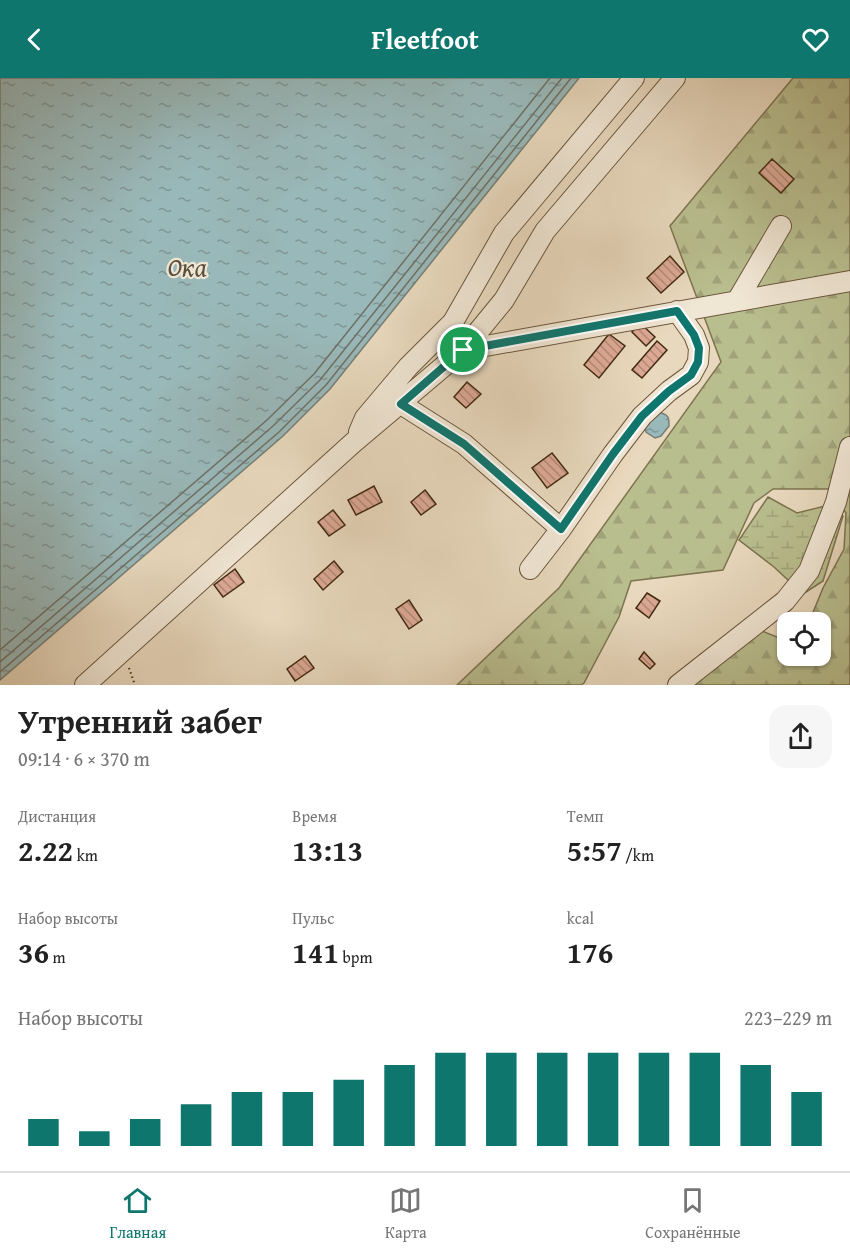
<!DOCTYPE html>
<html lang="ru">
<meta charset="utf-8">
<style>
body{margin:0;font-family:"Gentium Book Plus",serif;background:#f6f6f6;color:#222;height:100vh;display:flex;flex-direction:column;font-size:22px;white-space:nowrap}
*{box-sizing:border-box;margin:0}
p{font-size:20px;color:#767676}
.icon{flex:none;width:33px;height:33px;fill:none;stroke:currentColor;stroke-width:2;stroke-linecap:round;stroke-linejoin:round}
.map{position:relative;height:607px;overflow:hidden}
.panel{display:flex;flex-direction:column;background:#fff;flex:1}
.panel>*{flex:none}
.tools{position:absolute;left:777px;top:534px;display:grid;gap:12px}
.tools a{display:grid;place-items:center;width:54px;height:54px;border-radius:12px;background:#fff;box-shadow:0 2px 4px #0004;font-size:30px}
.pin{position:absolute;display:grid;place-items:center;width:51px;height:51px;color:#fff;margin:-26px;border:3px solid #fff;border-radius:50%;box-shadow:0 2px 6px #0007}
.round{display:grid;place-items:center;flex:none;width:63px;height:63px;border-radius:18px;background:#f6f6f6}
.summary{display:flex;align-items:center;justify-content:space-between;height:102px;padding:0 18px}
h1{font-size:33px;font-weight:800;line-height:45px}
.metrics{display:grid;grid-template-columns:repeat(3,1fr);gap:9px;height:102px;padding:6px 18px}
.metrics div{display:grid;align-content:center}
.metrics b{font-size:30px;font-weight:800}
.metrics small{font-size:16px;font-weight:400}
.metrics p{font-size:16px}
.chart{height:168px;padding:12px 18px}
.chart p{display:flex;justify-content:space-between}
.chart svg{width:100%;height:108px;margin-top:6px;stroke:#0f766e;stroke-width:6}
header{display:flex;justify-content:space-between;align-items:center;height:78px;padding:0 18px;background:#0f766e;color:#fff;font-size:27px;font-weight:800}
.tabs{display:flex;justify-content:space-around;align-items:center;height:84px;border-top:2px solid #e0e0e0;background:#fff;font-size:16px;color:#767676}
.tabs a{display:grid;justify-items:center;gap:3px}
.tabs .active{color:#0f766e}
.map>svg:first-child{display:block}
.forest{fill:url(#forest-firs);stroke:#7e7450;stroke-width:1.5}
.wetland{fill:url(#wetland-marsh);stroke:#7e7450;stroke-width:1.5}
.water{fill:url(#water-ripples);stroke:#767f76;stroke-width:1.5}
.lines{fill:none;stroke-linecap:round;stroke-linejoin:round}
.shore{stroke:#6e7165;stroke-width:1.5}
.building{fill:url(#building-back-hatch);stroke:#422a11;stroke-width:1.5}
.minor-casing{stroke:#6c563c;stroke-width:22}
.path{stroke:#422a11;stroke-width:2;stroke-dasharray:1.5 3;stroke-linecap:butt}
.minor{stroke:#f0e6d4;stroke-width:20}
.route-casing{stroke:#fff;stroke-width:12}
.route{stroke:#0f766e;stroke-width:8}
.labels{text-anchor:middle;stroke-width:4.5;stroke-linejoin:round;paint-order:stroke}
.water-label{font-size:26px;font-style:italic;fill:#584e3b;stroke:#f0e6d4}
</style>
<header><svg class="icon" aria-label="back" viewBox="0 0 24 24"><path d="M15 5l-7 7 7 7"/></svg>Fleetfoot<svg class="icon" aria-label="heart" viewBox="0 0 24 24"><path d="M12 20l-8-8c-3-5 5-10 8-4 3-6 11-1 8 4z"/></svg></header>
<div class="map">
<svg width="850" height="607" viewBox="0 0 850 607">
<defs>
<pattern id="forest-firs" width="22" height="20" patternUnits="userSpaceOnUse" patternTransform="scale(1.5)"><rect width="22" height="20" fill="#b9be8f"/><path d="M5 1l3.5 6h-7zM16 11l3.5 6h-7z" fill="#a0a37a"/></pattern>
<pattern id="wetland-marsh" width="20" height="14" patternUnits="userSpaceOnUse" patternTransform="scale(1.5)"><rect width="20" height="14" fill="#b9be8f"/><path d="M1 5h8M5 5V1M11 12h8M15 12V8" fill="none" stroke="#a0a37a"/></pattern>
<pattern id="water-ripples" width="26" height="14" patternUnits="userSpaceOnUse" patternTransform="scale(1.5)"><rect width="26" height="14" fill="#99b8b9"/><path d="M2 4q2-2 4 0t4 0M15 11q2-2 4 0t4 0" fill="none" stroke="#7e9695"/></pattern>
<pattern id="building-back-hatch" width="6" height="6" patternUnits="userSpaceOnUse" patternTransform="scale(1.5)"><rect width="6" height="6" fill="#dca894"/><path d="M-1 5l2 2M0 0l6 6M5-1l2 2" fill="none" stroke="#b48977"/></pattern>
</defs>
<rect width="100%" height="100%" fill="#e8d8bd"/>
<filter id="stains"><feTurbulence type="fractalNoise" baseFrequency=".00333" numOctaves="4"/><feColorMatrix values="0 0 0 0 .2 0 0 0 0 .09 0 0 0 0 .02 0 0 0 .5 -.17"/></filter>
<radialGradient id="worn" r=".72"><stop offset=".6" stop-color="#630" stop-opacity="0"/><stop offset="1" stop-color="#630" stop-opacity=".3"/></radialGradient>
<path class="forest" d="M793 0H850V607H687L757 551 787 563 788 578H820V544H809L823 510 844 471 846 435 828 411H773L754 425 723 492 631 503 619 539 584 605 581 607H457L559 510 721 284 670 148Z"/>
<path class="wetland" d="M768 419 797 435 829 427 843 438 823 503 803 516 774 489 739 462Z"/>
<path class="water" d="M0 0H579L330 311 283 358 0 602Z
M661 335C669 337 669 340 669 348L661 358 655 360 646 354 645 349 656 336Z"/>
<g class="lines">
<path class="shore" d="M0 572 267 342 314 296 550 0
M0 584 273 348 320 302 562 0
M0 594 279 354 326 307 571 0"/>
</g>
<path class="building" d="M772 81 794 101 781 115 759 95Z
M670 178 684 194 661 215 647 200Z
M640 245 655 259 646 268 632 254Z
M609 256 625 268 599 300 584 287Z
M657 263 667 272 642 300 632 292Z
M467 304 481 316 466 330 454 319Z
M552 375 568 395 547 410 532 390Z
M374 408 382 424 356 437 348 422Z
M425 412 436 426 421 437 411 424Z
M333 432 345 447 329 458 318 444Z
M334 483 343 494 323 512 314 501Z
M235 491 244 504 223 519 214 507Z
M647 515 660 523 649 540 636 530Z
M409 522 422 542 409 551 396 531Z
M644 574 655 586 650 591 639 581Z
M305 578 314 590 295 603 287 591Z"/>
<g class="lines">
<g class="minor-casing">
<path id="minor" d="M737 223 781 148
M463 272 850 203
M401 326 464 366 561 451
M359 354 365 340 408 289 453 244 504 155 634 0
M530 491 561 451 613 376 642 338 669 313 691 297 698 284 699 270 694 257 677 233
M85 607 354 364 463 272 504 222 545 153 675 0
M678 607 785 523 809 493 836 424 850 369"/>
</g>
<path class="path" d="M129 590 135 607"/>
<use href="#minor" class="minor"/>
</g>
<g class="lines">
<g class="route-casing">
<path id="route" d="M677 233 694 257 699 270 698 284 691 297 669 313 642 338 613 376 561 451 464 366 401 326 463 272Z"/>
</g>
<use href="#route" class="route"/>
</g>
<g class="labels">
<g class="water-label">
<text x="187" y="198">Ока</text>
</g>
</g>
<rect width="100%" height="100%" filter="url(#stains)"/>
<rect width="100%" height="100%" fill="url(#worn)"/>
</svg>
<div class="tools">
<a><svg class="icon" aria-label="locate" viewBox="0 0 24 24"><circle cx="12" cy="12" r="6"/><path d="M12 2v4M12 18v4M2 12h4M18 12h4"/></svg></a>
</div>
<div class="pin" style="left:463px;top:272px;background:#1e9e55"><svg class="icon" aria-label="arrive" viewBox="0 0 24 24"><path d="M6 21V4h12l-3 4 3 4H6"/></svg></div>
</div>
<section class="panel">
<div class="summary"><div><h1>Утренний забег</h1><p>09:14 · 6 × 370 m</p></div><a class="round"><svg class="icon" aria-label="share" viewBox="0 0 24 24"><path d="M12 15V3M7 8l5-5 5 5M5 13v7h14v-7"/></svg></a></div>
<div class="metrics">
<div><p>Дистанция</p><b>2.22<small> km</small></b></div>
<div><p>Время</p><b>13:13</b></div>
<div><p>Темп</p><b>5:57<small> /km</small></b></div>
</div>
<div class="metrics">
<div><p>Набор высоты</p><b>36<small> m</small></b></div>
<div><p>Пульс</p><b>141<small> bpm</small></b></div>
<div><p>kcal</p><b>176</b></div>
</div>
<div class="chart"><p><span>Набор высоты</span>223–229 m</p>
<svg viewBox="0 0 160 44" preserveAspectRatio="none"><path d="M5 44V33M15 44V38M25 44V33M35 44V27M45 44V22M55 44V22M65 44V17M75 44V11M85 44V6M95 44V6M105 44V6M115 44V6M125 44V6M135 44V6M145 44V11M155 44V22"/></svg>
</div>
</section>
<nav class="tabs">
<a class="active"><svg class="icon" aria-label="home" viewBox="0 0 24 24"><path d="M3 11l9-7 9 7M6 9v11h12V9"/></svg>Главная</a>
<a><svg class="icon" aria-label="map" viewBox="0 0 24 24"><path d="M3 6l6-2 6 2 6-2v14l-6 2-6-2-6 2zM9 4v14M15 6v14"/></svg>Карта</a>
<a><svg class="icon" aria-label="saved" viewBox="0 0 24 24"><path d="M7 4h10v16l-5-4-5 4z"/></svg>Сохранённые</a>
</nav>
